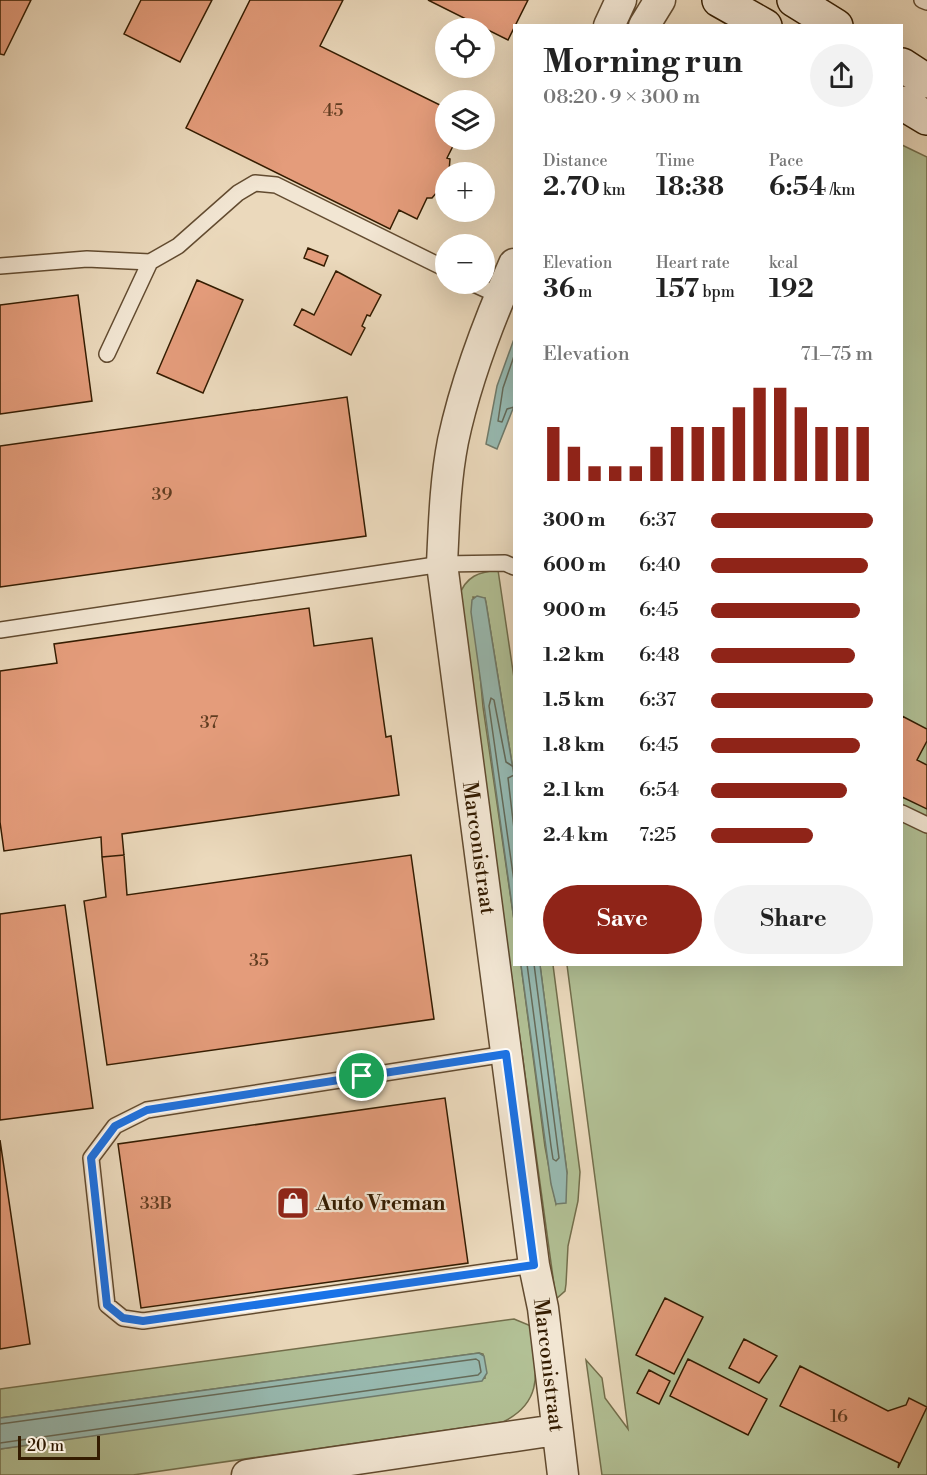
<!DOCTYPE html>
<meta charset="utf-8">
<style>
body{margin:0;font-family:"Libre Bodoni",serif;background:#f2f2f2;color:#222;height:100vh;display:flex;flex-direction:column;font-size:22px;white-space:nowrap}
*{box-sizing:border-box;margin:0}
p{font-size:20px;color:#767676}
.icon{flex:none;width:33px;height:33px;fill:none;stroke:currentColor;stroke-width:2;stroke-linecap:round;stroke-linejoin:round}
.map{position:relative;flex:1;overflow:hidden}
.details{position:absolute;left:513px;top:24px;width:390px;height:942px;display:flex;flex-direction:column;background:#fff;border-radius:0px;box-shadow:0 6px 24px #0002}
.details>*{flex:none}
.fabs{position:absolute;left:435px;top:18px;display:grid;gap:12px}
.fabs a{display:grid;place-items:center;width:60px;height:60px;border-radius:50%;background:#fff;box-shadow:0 6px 24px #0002;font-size:30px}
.scale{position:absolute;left:18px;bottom:15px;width:82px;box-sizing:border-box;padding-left:6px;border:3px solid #341c01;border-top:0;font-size:16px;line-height:21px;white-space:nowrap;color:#341c01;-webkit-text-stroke:4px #f2e6d3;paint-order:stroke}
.pin{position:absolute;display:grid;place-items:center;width:51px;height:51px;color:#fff;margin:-26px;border:3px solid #fff;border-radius:50%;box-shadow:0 2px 6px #0007}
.round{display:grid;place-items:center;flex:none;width:63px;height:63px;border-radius:32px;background:#f2f2f2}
.summary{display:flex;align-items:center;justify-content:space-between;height:102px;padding:0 30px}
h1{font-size:33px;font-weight:700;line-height:45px}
.metrics{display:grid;grid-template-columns:repeat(3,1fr);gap:9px;height:102px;padding:6px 30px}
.metrics div{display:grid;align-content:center}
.metrics b{font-size:26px;font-weight:700}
.metrics small{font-size:16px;font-weight:400}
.metrics p{font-size:16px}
.chart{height:168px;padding:12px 30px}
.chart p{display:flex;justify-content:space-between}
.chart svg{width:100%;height:108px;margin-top:6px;stroke:#8f2418;stroke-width:6}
.primary-button{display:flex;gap:12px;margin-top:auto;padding:12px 30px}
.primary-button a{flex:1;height:69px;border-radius:36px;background:#8f2418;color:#fff;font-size:24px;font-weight:700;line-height:69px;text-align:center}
.primary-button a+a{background:#f2f2f2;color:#222}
ul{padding:0 30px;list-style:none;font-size:20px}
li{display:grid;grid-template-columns:96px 72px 1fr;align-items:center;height:45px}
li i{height:15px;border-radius:8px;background:#8f2418}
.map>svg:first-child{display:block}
.green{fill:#b2c095;stroke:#736e4b;stroke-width:1.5}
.water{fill:#98bab1;stroke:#707b6b;stroke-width:1.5}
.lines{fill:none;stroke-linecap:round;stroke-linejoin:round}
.shore{stroke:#666b59;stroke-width:1.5}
.building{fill:#e49c7b;stroke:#341c01;stroke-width:1.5}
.lane-casing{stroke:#624b30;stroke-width:18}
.street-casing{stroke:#624b30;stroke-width:33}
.secondary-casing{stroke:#341c01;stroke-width:36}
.lane{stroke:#f2e6d3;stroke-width:15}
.street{stroke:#f2e6d3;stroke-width:30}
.secondary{stroke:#f2e6d3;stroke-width:33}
.route-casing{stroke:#fff;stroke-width:12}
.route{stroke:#1a73e8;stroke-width:8}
.labels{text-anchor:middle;stroke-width:4.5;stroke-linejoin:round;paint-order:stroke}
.number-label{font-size:18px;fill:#603c20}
.street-label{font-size:21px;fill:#341c01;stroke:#f2e6d3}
.poi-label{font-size:21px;font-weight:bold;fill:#341c01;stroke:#f2e6d3;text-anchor:start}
</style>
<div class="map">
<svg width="927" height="1475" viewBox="0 0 927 1475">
<rect width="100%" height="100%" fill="#ebd9bc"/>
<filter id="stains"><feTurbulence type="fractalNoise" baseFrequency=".00333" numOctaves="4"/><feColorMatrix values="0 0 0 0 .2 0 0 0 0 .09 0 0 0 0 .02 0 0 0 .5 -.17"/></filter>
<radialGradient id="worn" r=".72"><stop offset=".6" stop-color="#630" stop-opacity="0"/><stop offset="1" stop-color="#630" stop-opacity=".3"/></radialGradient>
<path class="green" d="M902 145 927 157V1475H602L586 1360 602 1378 605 1398 628 1429 567 965 902 964Z
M498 570 514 678V776L486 603 485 598 473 597 483 707 514 920V964L521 965 545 1147 556 1204 567 1173 540 965H553L580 1172 578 1201 568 1246 566 1284 565 1291 556 1299 459 596C466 576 479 572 498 570Z
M514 1319 531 1326C535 1367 547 1400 503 1422L133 1475H0V1449L485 1378 483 1354 479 1353 0 1418V1389Z"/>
<path class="water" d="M514 339V406L497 449 486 444 497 386Z
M477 596 485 598 486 603 514 776V920L471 612 472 600Z
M521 965H540L567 1173 566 1203 556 1204 551 1184Z
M479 1353 484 1356 487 1373 482 1381 0 1449V1418Z"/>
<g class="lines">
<path class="shore" d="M514 356 503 388 498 421 502 422 507 409 514 407
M514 767 506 762 494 700 491 698 489 706 514 881
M514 775 508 778 514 829
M527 964 551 1146 553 1159 556 1161 559 1158 534 964
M0 1424 476 1359 479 1361 481 1372 478 1375 0 1443"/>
</g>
<path class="building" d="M0 0H31L4 55 0 54Z
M141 0H212L180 62 124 34Z
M250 0H343L320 46 446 108V116L439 129 446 132V140H456L447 158 450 159 449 171 446 172 443 185 432 198H427L417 219 399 210 390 229 186 128Z
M428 0H528L508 40Z
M308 248 328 256 324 266 304 258Z
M336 271 381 295 370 316 367 315 362 326 365 328 351 355 294 325 302 309 314 315Z
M197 280 243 300 203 393 157 373Z
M78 295 92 401 0 414V305Z
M347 397 366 536 0 587V446Z
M309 608 314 646 372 638 386 737 391 736 399 795 122 834 124 855 102 857 101 837 4 851 0 822V671L57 663 54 644Z
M902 716 927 729V741L917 760 927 765V809L902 797Z
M124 855 127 895 411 855 434 1019 107 1065 84 901 106 897 102 857Z
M65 905 93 1108 0 1120V914Z
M445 1098 468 1263 141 1308 118 1144Z
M0 1140 30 1344 0 1349Z
M665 1298 703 1317 674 1374 636 1355Z
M744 1339 777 1356 759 1383 729 1368Z
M688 1359 767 1399 748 1435 670 1396Z
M800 1366 888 1411 906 1405 909 1398 927 1407 898 1468 899 1463 780 1406Z
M649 1370 670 1381 659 1404 637 1393Z"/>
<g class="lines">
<g class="lane-casing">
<path id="lane" d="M922 0 927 2
M0 266 87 259 150 262 178 246 238 193 255 183 276 185 446 269
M474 284 500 296
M107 354 150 262
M0 630 442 564 505 563 514 567
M902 813 927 825
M506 1054 147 1110 115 1126 91 1158 107 1305 123 1318 143 1321 534 1265"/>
</g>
<g class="street-casing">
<path id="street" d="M609 26 621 0
M644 26 660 0
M514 264C489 320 466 380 453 441 445 482 444 523 442 564L534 1265 543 1308 563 1475
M247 1475 556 1430"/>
</g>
<g class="secondary-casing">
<path id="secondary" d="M719 0 765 26
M794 0 836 26
M902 65 927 81
M902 103 927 118"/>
</g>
<use href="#lane" class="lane"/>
<use href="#street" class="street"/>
<use href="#secondary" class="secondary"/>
</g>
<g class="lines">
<g class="route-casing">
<path id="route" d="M506 1054 534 1265 143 1321 123 1318 107 1305 91 1158 115 1126 147 1110Z"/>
</g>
<use href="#route" class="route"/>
</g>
<defs>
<g id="shop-square" transform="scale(1.725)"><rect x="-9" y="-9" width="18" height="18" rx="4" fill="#8f2418" stroke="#f2e6d3"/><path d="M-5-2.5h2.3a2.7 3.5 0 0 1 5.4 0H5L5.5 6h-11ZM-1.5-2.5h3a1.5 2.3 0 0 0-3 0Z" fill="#fff"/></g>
</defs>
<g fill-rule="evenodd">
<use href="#shop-square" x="293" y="1203"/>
</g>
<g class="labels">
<g class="number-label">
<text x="333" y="116">45</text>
<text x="162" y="500">39</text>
<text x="209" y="728">37</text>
<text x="259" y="966">35</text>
<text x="156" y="1209">33B</text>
<text x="839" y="1422">16</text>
</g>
<g class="street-label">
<text transform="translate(479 848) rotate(82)" y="7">Marconistraat</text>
<text transform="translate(549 1365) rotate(83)" y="7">Marconistraat</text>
</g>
<g class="poi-label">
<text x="316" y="1210">Auto Vreman</text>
</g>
</g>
<rect width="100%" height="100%" filter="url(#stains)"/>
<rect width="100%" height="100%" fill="url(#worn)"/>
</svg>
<div class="fabs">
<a><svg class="icon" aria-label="locate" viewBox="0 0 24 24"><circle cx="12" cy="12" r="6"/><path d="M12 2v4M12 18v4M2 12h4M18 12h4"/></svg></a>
<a><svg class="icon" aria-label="layers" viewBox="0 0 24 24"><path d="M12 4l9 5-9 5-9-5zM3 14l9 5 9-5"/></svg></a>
<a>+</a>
<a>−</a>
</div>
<div class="scale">20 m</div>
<div class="pin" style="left:362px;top:1076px;background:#1e9e55"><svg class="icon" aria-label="arrive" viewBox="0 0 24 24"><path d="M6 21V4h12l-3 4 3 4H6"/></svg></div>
<section class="details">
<div class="summary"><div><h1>Morning run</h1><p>08:20 · 9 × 300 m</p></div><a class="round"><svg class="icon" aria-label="share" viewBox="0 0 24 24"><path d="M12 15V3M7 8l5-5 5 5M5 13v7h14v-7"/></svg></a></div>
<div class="metrics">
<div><p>Distance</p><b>2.70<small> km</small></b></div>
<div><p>Time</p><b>18:38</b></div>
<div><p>Pace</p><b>6:54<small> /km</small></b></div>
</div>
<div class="metrics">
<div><p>Elevation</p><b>36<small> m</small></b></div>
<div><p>Heart rate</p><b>157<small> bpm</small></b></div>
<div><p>kcal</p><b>192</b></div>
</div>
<div class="chart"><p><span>Elevation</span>71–75 m</p>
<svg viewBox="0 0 160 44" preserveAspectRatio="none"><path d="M5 44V22M15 44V30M25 44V38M35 44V38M45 44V38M55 44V30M65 44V22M75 44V22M85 44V22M95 44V14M105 44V6M115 44V6M125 44V14M135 44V22M145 44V22M155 44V22"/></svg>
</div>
<ul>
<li><b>300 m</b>6:37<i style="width:100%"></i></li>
<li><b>600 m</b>6:40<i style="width:97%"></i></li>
<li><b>900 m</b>6:45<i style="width:92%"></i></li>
<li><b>1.2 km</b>6:48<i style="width:89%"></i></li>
<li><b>1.5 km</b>6:37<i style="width:100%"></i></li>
<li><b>1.8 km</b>6:45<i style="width:92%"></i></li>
<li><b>2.1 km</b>6:54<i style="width:84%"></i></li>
<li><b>2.4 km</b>7:25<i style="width:63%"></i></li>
</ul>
<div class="primary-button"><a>Save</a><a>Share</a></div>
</section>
</div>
